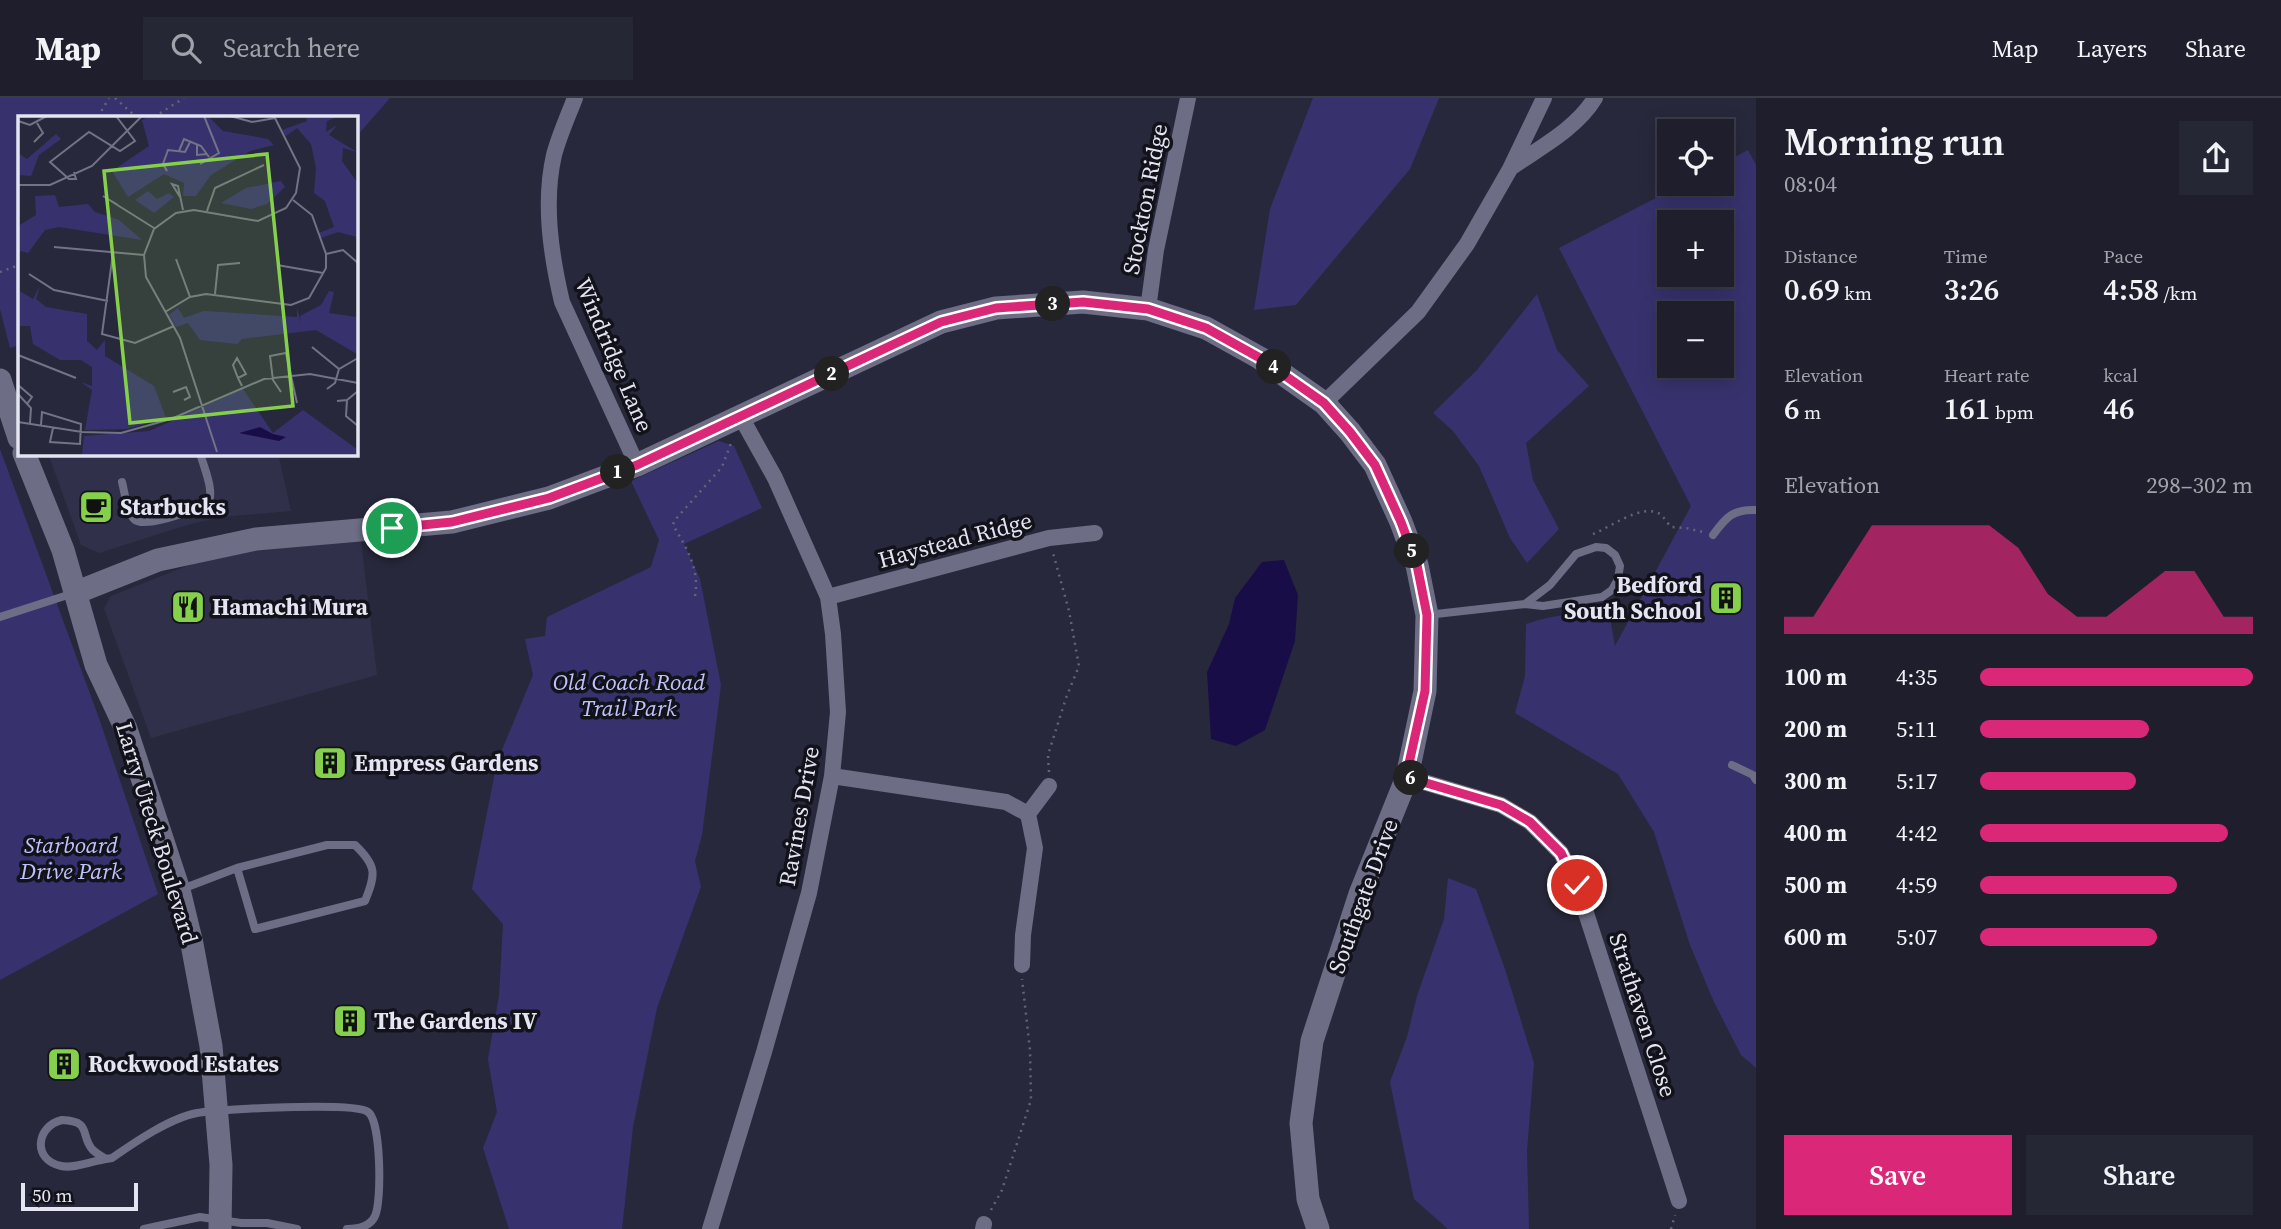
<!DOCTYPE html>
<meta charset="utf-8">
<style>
body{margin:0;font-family:"Source Serif 4",serif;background:#262735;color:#f1f3f6;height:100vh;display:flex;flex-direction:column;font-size:26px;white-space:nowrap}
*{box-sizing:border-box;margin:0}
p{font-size:23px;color:#a1a2aa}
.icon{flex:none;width:38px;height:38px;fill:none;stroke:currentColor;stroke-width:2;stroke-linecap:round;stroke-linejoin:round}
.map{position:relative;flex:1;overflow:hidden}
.panel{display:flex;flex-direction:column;background:#1e1e2d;width:525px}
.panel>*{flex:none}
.buttons{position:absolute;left:1657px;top:21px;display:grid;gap:14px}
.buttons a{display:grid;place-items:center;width:77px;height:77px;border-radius:0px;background:#1e1e2d;box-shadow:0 4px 18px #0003,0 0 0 2px #3c3c49;font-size:35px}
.scale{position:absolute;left:21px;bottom:18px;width:117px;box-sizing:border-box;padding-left:7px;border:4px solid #e4e4f2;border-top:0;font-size:19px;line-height:24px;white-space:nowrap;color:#e4e4f2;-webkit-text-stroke:5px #12121b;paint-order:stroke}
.pin{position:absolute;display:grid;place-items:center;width:60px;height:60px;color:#fff;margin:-30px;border:4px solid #fff;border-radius:50%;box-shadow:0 2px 7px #0007}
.km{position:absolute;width:35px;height:35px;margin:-18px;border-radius:50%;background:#222;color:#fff;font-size:19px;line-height:35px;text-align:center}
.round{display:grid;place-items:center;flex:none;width:74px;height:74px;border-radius:0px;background:#262735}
.head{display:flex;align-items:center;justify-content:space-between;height:119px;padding:0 28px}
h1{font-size:38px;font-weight:600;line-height:52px}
.figures{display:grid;grid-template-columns:repeat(3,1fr);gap:10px;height:119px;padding:7px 28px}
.figures div{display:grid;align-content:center}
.figures b{font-size:30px;font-weight:600}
.figures small{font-size:19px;font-weight:400}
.figures p{font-size:19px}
.chart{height:196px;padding:14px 28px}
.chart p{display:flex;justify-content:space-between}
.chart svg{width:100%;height:126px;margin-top:7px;fill:#db2777;opacity:.7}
.cta{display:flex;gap:14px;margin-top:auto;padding:14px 28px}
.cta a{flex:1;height:80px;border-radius:0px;background:#db2777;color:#fff;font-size:28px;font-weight:600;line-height:80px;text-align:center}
.cta a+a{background:#262735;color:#f1f3f6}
ul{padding:0 28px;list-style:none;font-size:23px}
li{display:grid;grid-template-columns:112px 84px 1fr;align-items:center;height:52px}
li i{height:18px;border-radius:9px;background:#db2777}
header{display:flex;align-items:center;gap:42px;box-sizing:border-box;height:98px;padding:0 35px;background:#1e1e2d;border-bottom:2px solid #3c3c49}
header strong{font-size:33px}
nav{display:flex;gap:38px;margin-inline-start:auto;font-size:24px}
.search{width:490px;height:63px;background:#262735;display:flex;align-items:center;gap:18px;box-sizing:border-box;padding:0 24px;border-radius:0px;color:#a1a2aa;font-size:26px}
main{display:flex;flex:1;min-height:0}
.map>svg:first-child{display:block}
.built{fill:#30304a}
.green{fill:#37326d;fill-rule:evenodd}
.water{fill:#190d47}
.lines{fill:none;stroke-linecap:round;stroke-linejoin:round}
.path{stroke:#646476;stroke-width:2.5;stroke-dasharray:2 5;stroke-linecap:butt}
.lane{stroke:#6d6e86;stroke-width:8}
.street{stroke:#6d6e86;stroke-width:16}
.secondary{stroke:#6d6e86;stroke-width:23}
.route-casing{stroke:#fff;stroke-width:14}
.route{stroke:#db2777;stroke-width:9}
.labels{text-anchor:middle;stroke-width:7;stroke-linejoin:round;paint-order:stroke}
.street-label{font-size:23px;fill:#e4e4f2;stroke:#12121b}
.poi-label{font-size:23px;font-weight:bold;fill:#e4e4f2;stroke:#12121b;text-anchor:start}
.park-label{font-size:23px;font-style:italic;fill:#c1c2fa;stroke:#12121b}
.inset-road{fill:none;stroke:#737385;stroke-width:2}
.view{fill:#86cf4c;fill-opacity:0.15;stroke:#86cf4c;stroke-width:3.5}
.inset-edge{fill:none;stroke:#e4e4f2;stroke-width:3.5}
</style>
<header>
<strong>Map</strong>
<div class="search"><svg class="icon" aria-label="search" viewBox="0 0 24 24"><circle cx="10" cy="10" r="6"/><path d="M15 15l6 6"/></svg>Search here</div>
<nav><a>Map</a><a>Layers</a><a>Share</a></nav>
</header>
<main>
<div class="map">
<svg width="1756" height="1131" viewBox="0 0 1756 1131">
<rect width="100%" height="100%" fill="#28283c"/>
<path class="built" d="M48 355H278L291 413 222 419 190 426 99 455 81 447Z
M361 443 377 577 151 640 104 510 111 498 207 460 235 454Z"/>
<path class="green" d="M0 0H390L355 40V19H19V247L10 250 0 211Z
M1313 0H1439L1410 71 1296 207 1254 212 1270 111Z
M1748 52 1756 67V970L1741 957 1714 904 1690 847 1654 734 1618 676 1515 615 1525 578 1526 526C1554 516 1580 514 1610 520L1615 548 1691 408 1559 150 1683 86H1722V66ZM1670 124H1722V177H1670ZM1670 215H1722V268H1670Z
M1537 196 1557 252 1589 288 1526 345 1533 382 1559 431 1527 465 1510 440 1479 368 1453 333 1433 315 1477 272Z
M719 343 734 348 762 410 684 446 700 481 721 587 702 737 695 763 701 789 657 910 633 1029 622 1131H509L483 1050 497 1014 488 961 499 898 503 826 472 791 497 664 533 577 525 541 545 538 547 519 651 469 659 442 631 383Z
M0 351 100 623 158 796 0 882Z
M1448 780 1476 791 1505 871 1534 965 1527 1053 1529 1131H1448L1414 1101 1390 984 1407 939 1417 898 1444 821Z"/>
<path class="water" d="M1284 462 1298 497 1295 543 1265 632 1236 648 1211 641 1207 574 1229 526 1235 500 1262 464Z"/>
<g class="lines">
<path class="path" d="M115 0 135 18 141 19
M98 19 109 0
M154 19 184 0
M0 174 19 167
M1593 436C1611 429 1642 405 1660 416 1664 419 1668 426 1671 429L1686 430 1703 434
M695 498C700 471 686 449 673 427L674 423 722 369 731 345
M1049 674 1048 657 1066 600 1079 568 1069 513 1053 455
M991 1112 1002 1092 1031 1002 1030 952 1022 881
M1671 1131 1675 1117"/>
<path class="lane" d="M122 384C125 395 126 412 134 421 144 432 194 411 208 407 215 393 204 370 200 355
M1713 437C1726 419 1733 411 1756 412
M1427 517 1525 506 1543 508 1602 499 1612 492 1618 481 1620 468 1615 457 1606 450 1596 449 1576 456 1550 487 1525 506
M0 519 74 495
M1732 667 1753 677 1756 682
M182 791 237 770 327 747H355C377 768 376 776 365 803L255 831 237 770
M62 1022C92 1023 80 1037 92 1051 95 1055 102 1058 106 1061 92 1063 74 1071 61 1068 32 1062 36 1028 62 1022Z
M106 1061 112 1060C135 1044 170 1020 197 1015 219 1011 355 1004 368 1014 381 1022 382 1104 375 1118 370 1129 358 1131 347 1131
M144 1131 200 1119 241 1125H267L297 1131"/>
<path class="street" d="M575 0C568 18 559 38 554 57 543 105 551 157 562 204L637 367
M1512 69C1541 49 1577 30 1595 0
M1148 211 1156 152 1188 0
M1324 305 1418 214 1467 146 1510 71 1544 0
M828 499 1049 440 1095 435
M832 678 1006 704 1028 716 1035 750 1023 837 1022 867
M1407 679 1501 707 1530 724 1561 755 1577 787 1679 1103
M1028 716 1049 688
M710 1131 764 954 809 795 832 678 838 614 833 536 828 499 775 380 741 319
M983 1131 984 1126"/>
<path class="secondary" d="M0 282 19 340
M24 355 63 452 96 567 126 631 179 792 192 846 211 948 221 1067 220 1131
M75 495 158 462 256 441 452 424 549 400 637 367 941 224 996 210 1083 204 1148 211 1206 230 1260 260 1324 305 1350 334 1375 367 1401 424 1417 467 1427 517 1425 593 1407 679 1360 796 1312 943 1301 1025 1308 1101 1318 1131"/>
</g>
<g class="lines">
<g class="route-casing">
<path id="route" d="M392 430 452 424 549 400 637 367 941 224 996 210 1083 204 1148 211 1206 230 1260 260 1324 305 1350 334 1375 367 1401 424 1417 467 1427 517 1425 593 1406 679 1501 707 1530 724 1561 755 1577 787"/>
</g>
<use href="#route" class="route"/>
</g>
<defs>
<g id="cafe-square" transform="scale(1.75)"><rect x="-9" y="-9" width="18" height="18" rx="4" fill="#86cf4c" stroke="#12121b"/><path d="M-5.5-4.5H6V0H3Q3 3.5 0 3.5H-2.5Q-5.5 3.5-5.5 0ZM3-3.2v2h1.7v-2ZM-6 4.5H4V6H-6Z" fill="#111"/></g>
<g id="building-square" transform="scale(1.75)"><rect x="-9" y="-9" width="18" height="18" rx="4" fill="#86cf4c" stroke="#12121b"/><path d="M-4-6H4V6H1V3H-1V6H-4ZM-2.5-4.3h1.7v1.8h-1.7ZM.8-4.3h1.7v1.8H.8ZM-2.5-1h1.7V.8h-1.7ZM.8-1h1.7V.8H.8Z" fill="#111"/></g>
<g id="restaurant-square" transform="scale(1.75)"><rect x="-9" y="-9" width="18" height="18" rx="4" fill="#86cf4c" stroke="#12121b"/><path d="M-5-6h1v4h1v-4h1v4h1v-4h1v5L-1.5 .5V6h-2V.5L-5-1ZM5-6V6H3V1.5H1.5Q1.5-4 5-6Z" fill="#111"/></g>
</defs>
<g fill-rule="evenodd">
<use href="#cafe-square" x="96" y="409"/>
<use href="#building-square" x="1726" y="500"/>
<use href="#restaurant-square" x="188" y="509"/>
<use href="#building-square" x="330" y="665"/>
<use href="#building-square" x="350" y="923"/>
<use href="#building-square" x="64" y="966"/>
</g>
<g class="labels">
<g class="street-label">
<text transform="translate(1145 101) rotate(-79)" y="8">Stockton Ridge</text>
<text transform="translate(614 257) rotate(67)" y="8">Windridge Lane</text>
<text transform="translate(955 442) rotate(-15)" y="8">Haystead Ridge</text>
<text transform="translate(799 718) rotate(-80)" y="8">Ravines Drive</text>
<text transform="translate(157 735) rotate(73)" y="8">Larry Uteck Boulevard</text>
<text transform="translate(1363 798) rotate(-70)" y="8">Southgate Drive</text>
<text transform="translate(1643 917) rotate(72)" y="8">Strathaven Close</text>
</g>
<g class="poi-label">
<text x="120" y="417">Starbucks</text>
<text x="1702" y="495" text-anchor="end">Bedford<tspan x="1702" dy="26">South School</tspan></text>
<text x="212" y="517">Hamachi Mura</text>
<text x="354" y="673">Empress Gardens</text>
<text x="374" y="931">The Gardens IV</text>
<text x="88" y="974">Rockwood Estates</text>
</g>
<g class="park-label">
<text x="629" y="592">Old Coach Road<tspan x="629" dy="26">Trail Park</tspan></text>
<text x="71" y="755">Starboard<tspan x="71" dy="26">Drive Park</tspan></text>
</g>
</g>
<g transform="translate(18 18)">
<rect width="340" height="340" fill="#28283c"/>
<path d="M131 0H190L205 15 250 23 256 29 232 35 193 59 178 80H165L166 67 146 58 110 81 94 55 131 30 124 4ZM288 0H322L309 5 308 16 319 9 311 19 339 36 325 32 324 45 339 66V121L320 116 303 122 301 117 316 111 307 85 296 77 298 52 293 28 279 12 268 20 264 14 289 5ZM38 18 43 23 21 39 13 60 0 59V37L9 43ZM263 65 267 71 249 88 233 93 203 87 228 72ZM130 75 139 83 151 77 156 81 136 97 117 84ZM37 79 41 91 70 88 77 96 101 104 124 124 41 111 27 114 10 137 3 135 0 140V110L18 99 17 80ZM22 170 18 183 28 191 69 198V225L79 234 87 224V240L136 270 148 302 109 313 67 314 74 274 63 266 74 270V251L63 244H42L15 228 12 210H0V174L15 183ZM311 175 316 176 311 197 339 201V238L298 214 224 223 219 228 182 224 170 207 158 211 151 199 160 192 166 202 186 195 279 201V192L283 207 282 200 303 189ZM225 273 255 317 285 294 340 334 339 339H64L66 320 131 315Z" fill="#37326d"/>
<path d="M242 311 255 318 268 321 261 325 221 317Z" fill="#190d47"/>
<path class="inset-road" d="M212 0 234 6 257 2M0 5 12 9 29 0M16 26 25 17 19 7M179 28V39L189 38M161 35 166 23 183 30 191 41M182 48 201 37 186 0M149 55 145 48 150 34 167 36 172 26M56 56 58 63H51L32 46 71 16 102 35 117 25 98 0M0 69H32L74 50 124 0M162 81 154 68 160 70 165 94M100 89 85 80 136 112M189 95 197 72 246 49M36 131 126 139M95 137 84 218 117 227 156 210M308 138 325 134 340 147M158 143 172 181M259 149 305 157M11 158 36 174 90 185M197 178 200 149 222 147M147 196 172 181 188 178 273 189 291 182 308 152V138L294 99 275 84M294 231 321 253 340 242M0 239 58 262M220 262 228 258 219 242 215 249 220 262 224 270M0 269 14 281 9 288M309 273 317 267 321 253M155 276 168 271 172 281 166 284M263 276 255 264 252 240 268 237 279 287M0 278 13 292 12 307M329 284 328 300 340 310M319 285 329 284 340 275M0 306 64 316 103 317 153 303 246 263 292 258 340 267M23 309 24 296 63 308 62 328 32 326 35 312M199 336 162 222 128 161 126 139 136 113 158 97 176 94 240 105 268 92 278 77 282 52 256 0"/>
<path class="view" d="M249 38 275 290 112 307 86 55Z"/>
<rect width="340" height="340" class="inset-edge"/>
</g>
</svg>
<div class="buttons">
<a><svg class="icon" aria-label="locate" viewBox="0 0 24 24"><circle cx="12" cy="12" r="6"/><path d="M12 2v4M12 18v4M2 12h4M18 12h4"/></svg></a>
<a>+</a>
<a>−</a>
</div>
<div class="scale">50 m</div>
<div class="pin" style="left:392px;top:430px;background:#1e9e55"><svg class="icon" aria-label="arrive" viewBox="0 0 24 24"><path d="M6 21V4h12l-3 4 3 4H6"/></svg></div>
<div class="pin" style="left:1577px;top:787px;background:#d93025"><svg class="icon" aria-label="check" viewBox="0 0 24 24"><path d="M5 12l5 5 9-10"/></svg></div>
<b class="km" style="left:618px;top:374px">1</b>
<b class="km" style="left:832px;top:276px">2</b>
<b class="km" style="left:1053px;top:206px">3</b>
<b class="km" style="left:1274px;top:269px">4</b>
<b class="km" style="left:1412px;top:453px">5</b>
<b class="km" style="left:1411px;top:680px">6</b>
</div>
<section class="panel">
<div class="head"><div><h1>Morning run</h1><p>08:04</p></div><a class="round"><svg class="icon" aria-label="share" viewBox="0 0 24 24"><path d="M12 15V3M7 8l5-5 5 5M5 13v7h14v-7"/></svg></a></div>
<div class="figures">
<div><p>Distance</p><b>0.69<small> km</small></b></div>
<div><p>Time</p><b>3:26</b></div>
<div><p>Pace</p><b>4:58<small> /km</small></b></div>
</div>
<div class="figures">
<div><p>Elevation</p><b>6<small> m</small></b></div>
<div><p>Heart rate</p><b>161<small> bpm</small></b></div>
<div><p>kcal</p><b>46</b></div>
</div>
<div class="chart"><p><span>Elevation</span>298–302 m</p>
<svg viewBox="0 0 160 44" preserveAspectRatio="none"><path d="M0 44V38L10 38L20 22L30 6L40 6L50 6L60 6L70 6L80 14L90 30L100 38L110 38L120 30L130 22L140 22L150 38L160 38V44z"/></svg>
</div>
<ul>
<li><b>100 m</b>4:35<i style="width:100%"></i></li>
<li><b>200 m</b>5:11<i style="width:62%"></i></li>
<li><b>300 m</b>5:17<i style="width:57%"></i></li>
<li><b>400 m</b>4:42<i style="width:91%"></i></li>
<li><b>500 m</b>4:59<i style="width:72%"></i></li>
<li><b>600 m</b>5:07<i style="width:65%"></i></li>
</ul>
<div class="cta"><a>Save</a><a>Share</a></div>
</section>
</main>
